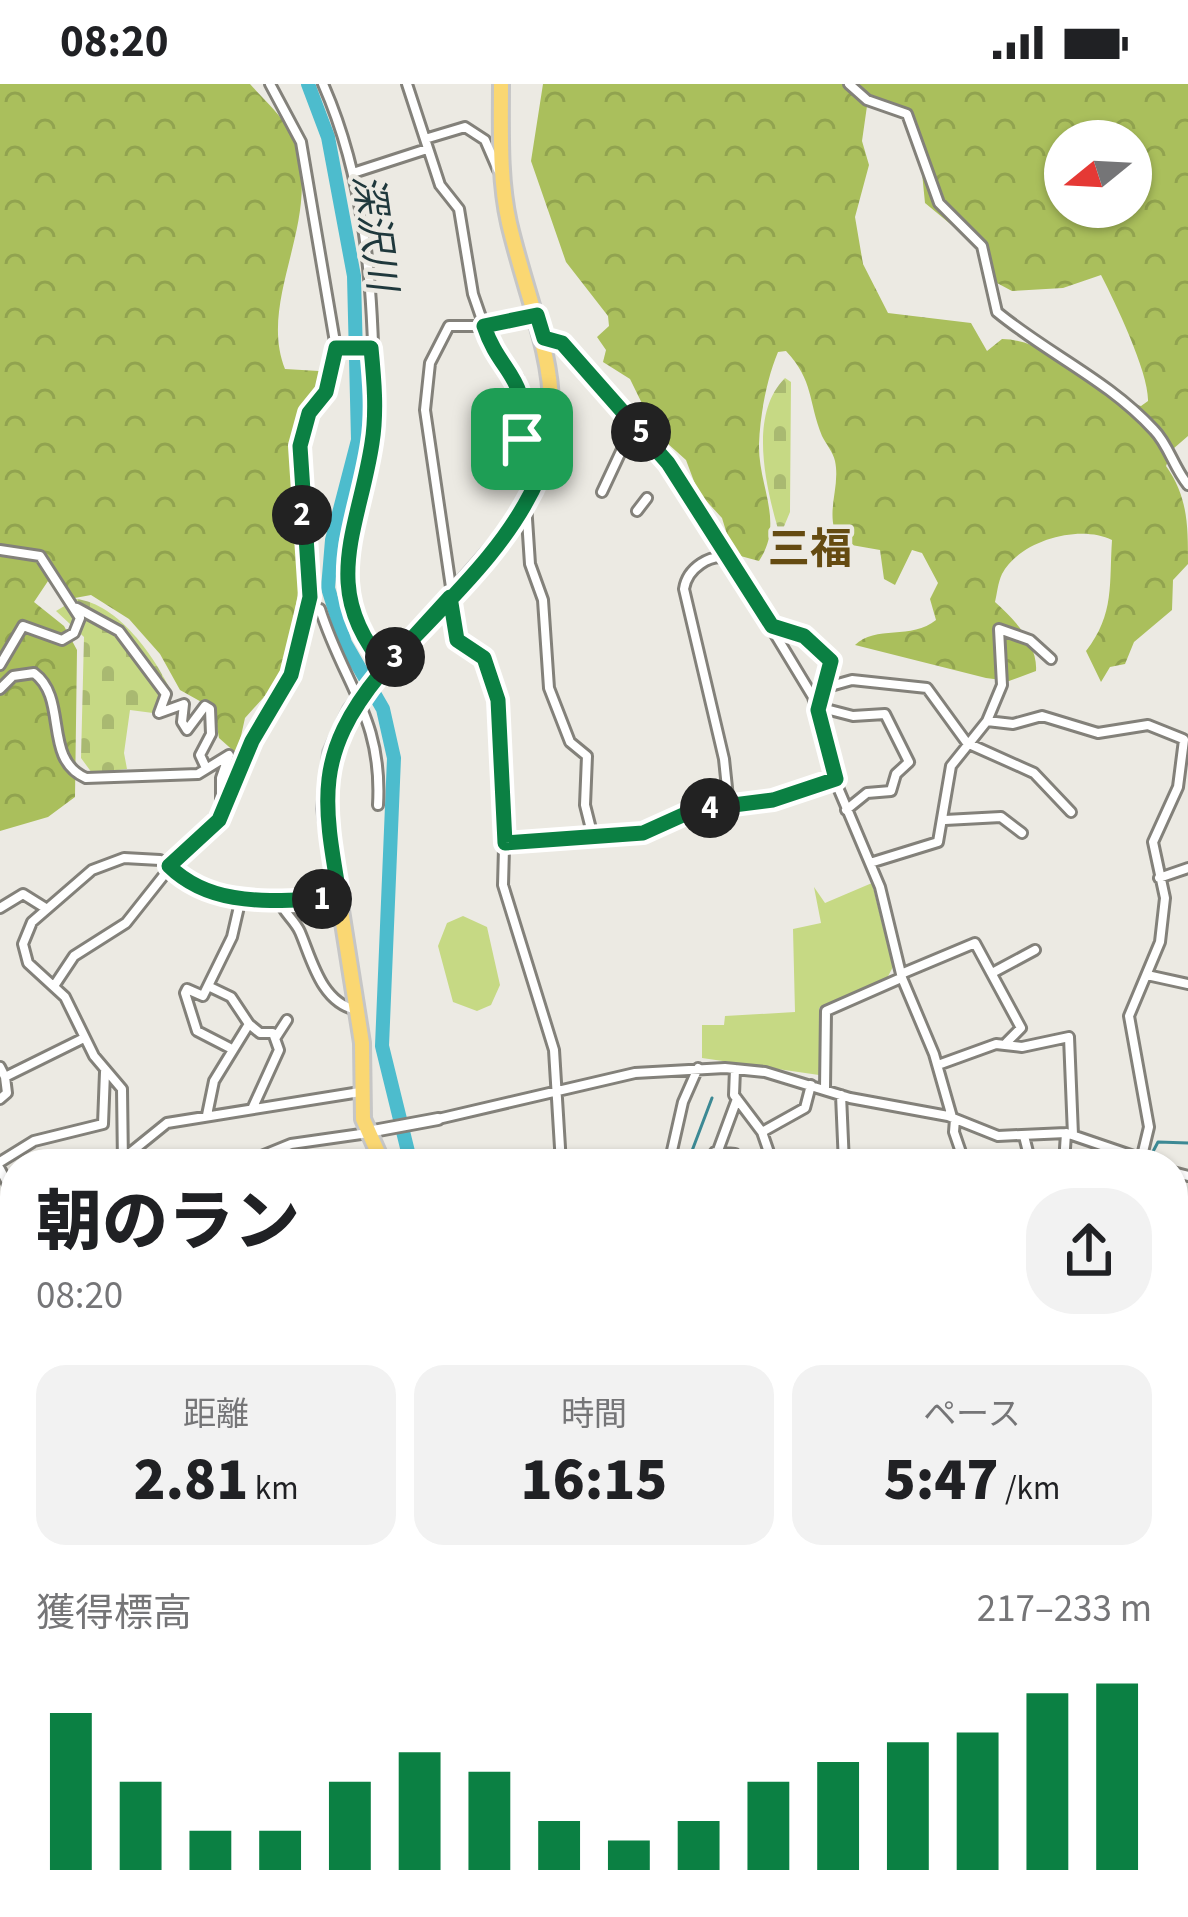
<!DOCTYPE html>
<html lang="ja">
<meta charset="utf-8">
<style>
body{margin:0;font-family:"Source Sans 3","Noto Sans JP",sans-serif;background:#f2f2f2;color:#202124;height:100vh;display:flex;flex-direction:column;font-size:45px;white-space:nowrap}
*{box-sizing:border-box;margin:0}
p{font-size:39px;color:#757577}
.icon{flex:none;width:66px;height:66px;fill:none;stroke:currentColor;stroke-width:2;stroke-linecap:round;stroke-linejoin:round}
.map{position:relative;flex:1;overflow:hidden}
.side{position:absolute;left:0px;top:1065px;width:1188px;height:768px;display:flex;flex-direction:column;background:#fff;border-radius:48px 48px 0 0;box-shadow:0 3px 9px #0004}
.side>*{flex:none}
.needle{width:78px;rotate:252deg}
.controls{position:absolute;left:1044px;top:36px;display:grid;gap:24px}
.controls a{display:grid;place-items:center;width:108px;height:108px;border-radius:50%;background:#fff;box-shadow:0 3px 9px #0004;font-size:60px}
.pin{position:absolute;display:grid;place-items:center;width:102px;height:102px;color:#fff;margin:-51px;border-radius:24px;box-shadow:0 6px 18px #0006}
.km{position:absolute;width:60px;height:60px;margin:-30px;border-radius:50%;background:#222;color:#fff;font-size:33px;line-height:60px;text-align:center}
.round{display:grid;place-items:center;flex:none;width:126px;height:126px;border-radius:48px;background:#f2f2f2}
.head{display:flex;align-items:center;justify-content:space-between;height:204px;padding:0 36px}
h1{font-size:66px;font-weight:800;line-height:90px}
.stats{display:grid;grid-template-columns:repeat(3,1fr);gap:18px;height:204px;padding:12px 36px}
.stats div{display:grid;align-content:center;border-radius:30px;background:#f2f2f2;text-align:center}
.stats b{font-size:60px;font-weight:800}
.stats small{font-size:33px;font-weight:400}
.stats p{font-size:33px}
.chart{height:336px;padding:24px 36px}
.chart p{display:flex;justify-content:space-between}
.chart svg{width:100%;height:216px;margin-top:12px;stroke:#0b8043;stroke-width:6}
.status{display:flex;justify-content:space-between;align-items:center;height:84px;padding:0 60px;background:#fff;direction:ltr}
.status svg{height:33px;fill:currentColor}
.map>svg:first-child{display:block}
.green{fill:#c6d984}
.forest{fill:url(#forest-crowns);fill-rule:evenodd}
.cemetery{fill:url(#cemetery-stones)}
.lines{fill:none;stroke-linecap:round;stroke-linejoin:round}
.stream{stroke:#3c8994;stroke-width:3}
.river{stroke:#4dbccd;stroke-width:14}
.minor-casing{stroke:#83817a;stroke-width:14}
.tertiary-casing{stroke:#83817a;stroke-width:16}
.primary-casing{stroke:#c6c6c6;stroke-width:20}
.trunk-casing{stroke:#c6c6c6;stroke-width:20}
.motorway-casing{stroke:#c6c6c6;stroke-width:21}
.minor{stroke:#fff;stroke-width:8}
.tertiary{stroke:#fff;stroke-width:10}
.primary{stroke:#fad772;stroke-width:14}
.trunk{stroke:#f8ca43;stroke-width:14}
.motorway{stroke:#f7bc14;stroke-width:15}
.rail{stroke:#2b2a27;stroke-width:3;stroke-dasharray:24 12;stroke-linecap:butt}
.route-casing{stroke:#fff;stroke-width:24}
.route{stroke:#0b8043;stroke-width:15}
.labels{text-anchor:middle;stroke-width:9;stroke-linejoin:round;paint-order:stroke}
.water-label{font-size:39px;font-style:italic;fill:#1f383c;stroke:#eceae3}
.quarter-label{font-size:42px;font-weight:bold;fill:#654b11;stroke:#eceae3}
</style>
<div class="status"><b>08:20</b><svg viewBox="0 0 49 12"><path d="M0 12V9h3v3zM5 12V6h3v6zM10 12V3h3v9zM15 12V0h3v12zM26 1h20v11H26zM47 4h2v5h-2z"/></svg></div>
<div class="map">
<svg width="1188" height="1833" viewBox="0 0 1188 1833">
<defs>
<pattern id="forest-crowns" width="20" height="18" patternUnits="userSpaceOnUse" patternTransform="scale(3)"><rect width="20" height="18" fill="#aabf5c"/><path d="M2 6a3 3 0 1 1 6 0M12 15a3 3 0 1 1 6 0" fill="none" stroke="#91a34f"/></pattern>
<pattern id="cemetery-stones" width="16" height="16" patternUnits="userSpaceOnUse" patternTransform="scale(3)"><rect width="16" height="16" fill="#c6d984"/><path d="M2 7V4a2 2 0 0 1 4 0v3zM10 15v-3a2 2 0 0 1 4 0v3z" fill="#a9b971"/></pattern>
</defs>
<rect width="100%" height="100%" fill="#eceae3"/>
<path class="green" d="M872 799 893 883 887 894 819 924V991L702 974V941H724L725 932 795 928 793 845 821 839 814 803 825 819Z
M463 832 487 843 500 901 491 921 477 927 453 918 438 862 447 839Z
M284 1818H472L470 1833H298L281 1830Z
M503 1818H777L775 1833H501Z"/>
<path class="forest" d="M0 0H250C263 15 283 32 291 50 328 130 256 212 285 285L319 287 321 298 299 339 292 431 303 479 284 591 245 634 237 670 219 654 214 625 180 606 160 570 129 535 91 511 64 516 48 497 34 518 64 542 77 566 75 713 48 733 0 747Z
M543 0H1188V352L1173 365 1166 382C1188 413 1188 441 1188 480L1173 496 1172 526 1134 558 1125 580 1110 583 1101 598 1086 567C1115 530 1109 499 1112 456 1080 440 1020 456 1002 490 998 498 997 510 995 518 1014 535 1038 560 1036 587L1009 597 986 594 855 561C875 541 912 556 936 536L930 515 938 499 922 469 912 466 895 501 884 495 880 466 840 459C823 429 841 406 835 377 833 368 826 360 822 352 808 317 814 297 786 267L778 268C767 294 760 331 759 360 758 403 785 438 759 477L733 470 722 434 698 408 686 376 657 350 630 295 603 278 606 266 597 253 609 242 608 232 566 178 531 77ZM881 15 917 38 925 119 983 167 997 199 1012 207 1063 204 1101 191C1115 218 1149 289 1148 317L1141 322C1091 309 1054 256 1002 255L987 267 971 239 888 229 863 180 855 133 869 81 862 57 867 22ZM1065 57H1131V123H1065Z"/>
<path class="cemetery" d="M785 294 791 298 790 428 780 452C767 407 747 332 785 294Z
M76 515C119 520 155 573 172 609L166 624 153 629 130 626 124 669 127 685 92 689 81 674 84 553 56 527Z"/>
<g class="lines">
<path class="stream" d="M1148 1077 1158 1058 1188 1059
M687 1080 712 1014
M1173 1168H1188"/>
<path class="river" d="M308 0 328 53 354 192 358 356 332 456 328 504 345 559 383 625 394 674 382 962 411 1080"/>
<g class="minor-casing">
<path id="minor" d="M270 0 301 58 336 264H371
M323 0C365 95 373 201 374 304 375 406 307 494 386 583
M407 0 440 101 459 125 473 210 491 262 518 294 525 327 523 372 538 391
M849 0 867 16 907 30 939 119 982 162 997 228C1048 270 1108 296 1154 346 1168 360 1174 384 1188 401
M425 55 465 43 485 56 498 86
M353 89 427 65
M544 254 562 259 686 403 813 613 839 706 880 803 902 894 934 970 952 1033
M602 408 624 361 625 332
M526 420 530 480 543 516 549 604 570 658 587 672 585 721 593 753
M637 427 647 414
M0 466 40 472 80 534 74 549 62 556 23 542 0 581
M452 510 425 326 430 279 449 242H491L534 232
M450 515 457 556 484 574 498 616 506 690 503 801 554 966 561 1080
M77 524 119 547 166 610 159 629 184 620 182 638 187 646 205 622 210 625 211 650 200 671 206 684
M320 525C344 601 383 634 378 721
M772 542 804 552 828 573 827 603
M0 605 13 592 34 589C69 615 42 675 86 694L198 690 229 671 221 694V728
M822 624 853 632 885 630 909 678 896 690 891 707 867 709 846 726
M818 626 827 603 852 596 927 604 967 659 1034 689 1071 728
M987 637 1002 601 999 545 1030 556 1051 575
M729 723 724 675 684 505C687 485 710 468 730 475
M945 736 1001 733 1022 749
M505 759 643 749 694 726 773 716 836 695
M870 779 938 758 951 682 987 637 1013 640 1042 632 1098 649 1148 641 1183 655
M1159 794 1188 784
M279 815C283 829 294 835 300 848 312 876 321 918 356 926
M0 824 23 810 47 825
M994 888 1035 866
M901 890 975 859 1021 944 1007 958
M1147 891 1188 900
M54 902 74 872 126 839 191 757 219 736 252 657 291 591 310 513 300 362 309 329 326 308 336 264
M249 940 260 949H273L279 966 253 1023
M276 953 287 936
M230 964 197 947 185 909 187 905 203 912 232 853 241 814
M938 981 996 960 1022 963 1069 953 1073 1051
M0 983 5 993 84 954
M735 985 734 1011 762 1048
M825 1005 826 927 901 894
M841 1011 844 1080
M0 1015 7 1009 5 993
M207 1031 214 997 249 940 231 913 208 902
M438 1035 635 989 725 984 765 988 850 1014 948 1032 998 1052 1066 1049 1157 1080
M955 1035 954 1048 965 1080
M1024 1052 1031 1080
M715 1068 735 1070
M1142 1072 1149 1043 1129 932 1160 858 1165 814 1153 758 1178 703 1184 656
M125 1073 167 1039 360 1008
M0 1078 34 1057 103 1040 105 988
M123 1080 122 1005 94 972 65 913 28 879 23 860 32 838 92 786 124 774 160 776 196 806 220 813 338 815
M242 1080 291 1060 368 1049
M669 1080 683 1018 698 984
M713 1080 737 1015
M773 1080 762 1048 805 1024 811 1001
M1064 1080 1066 1049
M0 1085 15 1114
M1173 1088 1188 1092
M0 1215 15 1204
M1173 1265H1188
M0 1286 15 1285
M0 1366 15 1364
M0 1407 9 1429
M0 1456 15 1448
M1173 1456H1188
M0 1535 15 1537
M1173 1576H1188
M0 1611 7 1614 15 1675
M1173 1627H1188
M1173 1724H1188
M1173 1772 1188 1774
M0 1787 15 1782"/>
</g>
<g class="tertiary-casing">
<path id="tertiary" d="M368 1048 438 1035
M488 1833 489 1818"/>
</g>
<g class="primary-casing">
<path id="primary" d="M383 1080 363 1035 362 959 325 725 331 669 351 626 507 448C589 334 537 258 509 139 499 95 501 45 501 0"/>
</g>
<g class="trunk-casing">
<path id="trunk" d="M1173 1393H1188
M0 1431 15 1429
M0 1808 15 1803"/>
</g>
<g class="motorway-casing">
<path id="motorway" d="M0 1749 15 1742
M0 1762 15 1755
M0 1775 15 1769
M1173 1782 1188 1783"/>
</g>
<use href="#minor" class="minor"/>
<use href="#tertiary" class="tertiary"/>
<use href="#primary" class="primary"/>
<use href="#trunk" class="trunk"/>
<use href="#motorway" class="motorway"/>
<path class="rail" d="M1173 1174H1188
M0 1278 15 1277"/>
</g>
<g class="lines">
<g class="route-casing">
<path id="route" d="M522 355 525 378 539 392C508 466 439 525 386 583L380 590C314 671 323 717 340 815 279 815 215 827 169 782L219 736 252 657 291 591 310 513 300 362 309 329 326 308 336 264H371C374 295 377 328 372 359 359 445 318 505 386 583L450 513 457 556 484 574 498 616 505 759 643 749 694 726 773 716 836 695 818 626 831 577 804 552 772 542 668 379 562 259 544 254 537 231 484 242C500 291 530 291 522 355"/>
</g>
<use href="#route" class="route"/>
</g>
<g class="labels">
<g class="water-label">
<text transform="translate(376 148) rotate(82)" y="14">深沢川</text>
</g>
<g class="quarter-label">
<text x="810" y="479">三福</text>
</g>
</g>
</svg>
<div class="controls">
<a><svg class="needle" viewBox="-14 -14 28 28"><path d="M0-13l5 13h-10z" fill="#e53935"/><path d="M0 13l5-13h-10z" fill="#757577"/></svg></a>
</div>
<div class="pin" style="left:522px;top:355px;background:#1e9e55"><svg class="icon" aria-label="arrive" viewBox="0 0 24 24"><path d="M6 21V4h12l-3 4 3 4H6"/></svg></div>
<b class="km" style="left:322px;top:815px">1</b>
<b class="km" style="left:302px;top:431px">2</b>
<b class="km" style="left:395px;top:573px">3</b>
<b class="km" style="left:710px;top:724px">4</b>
<b class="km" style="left:641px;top:348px">5</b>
<section class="side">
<div class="head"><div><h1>朝のラン</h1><p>08:20</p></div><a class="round"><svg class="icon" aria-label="share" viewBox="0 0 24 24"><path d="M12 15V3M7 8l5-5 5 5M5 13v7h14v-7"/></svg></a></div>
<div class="stats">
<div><p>距離</p><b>2.81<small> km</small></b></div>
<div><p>時間</p><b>16:15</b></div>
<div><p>ペース</p><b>5:47<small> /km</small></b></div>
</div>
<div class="chart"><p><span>獲得標高</span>217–233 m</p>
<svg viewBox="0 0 160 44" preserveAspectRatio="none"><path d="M5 44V12M15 44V26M25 44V36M35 44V36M45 44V26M55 44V20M65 44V24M75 44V34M85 44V38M95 44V34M105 44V26M115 44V22M125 44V18M135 44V16M145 44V8M155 44V6"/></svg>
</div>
</section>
</div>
